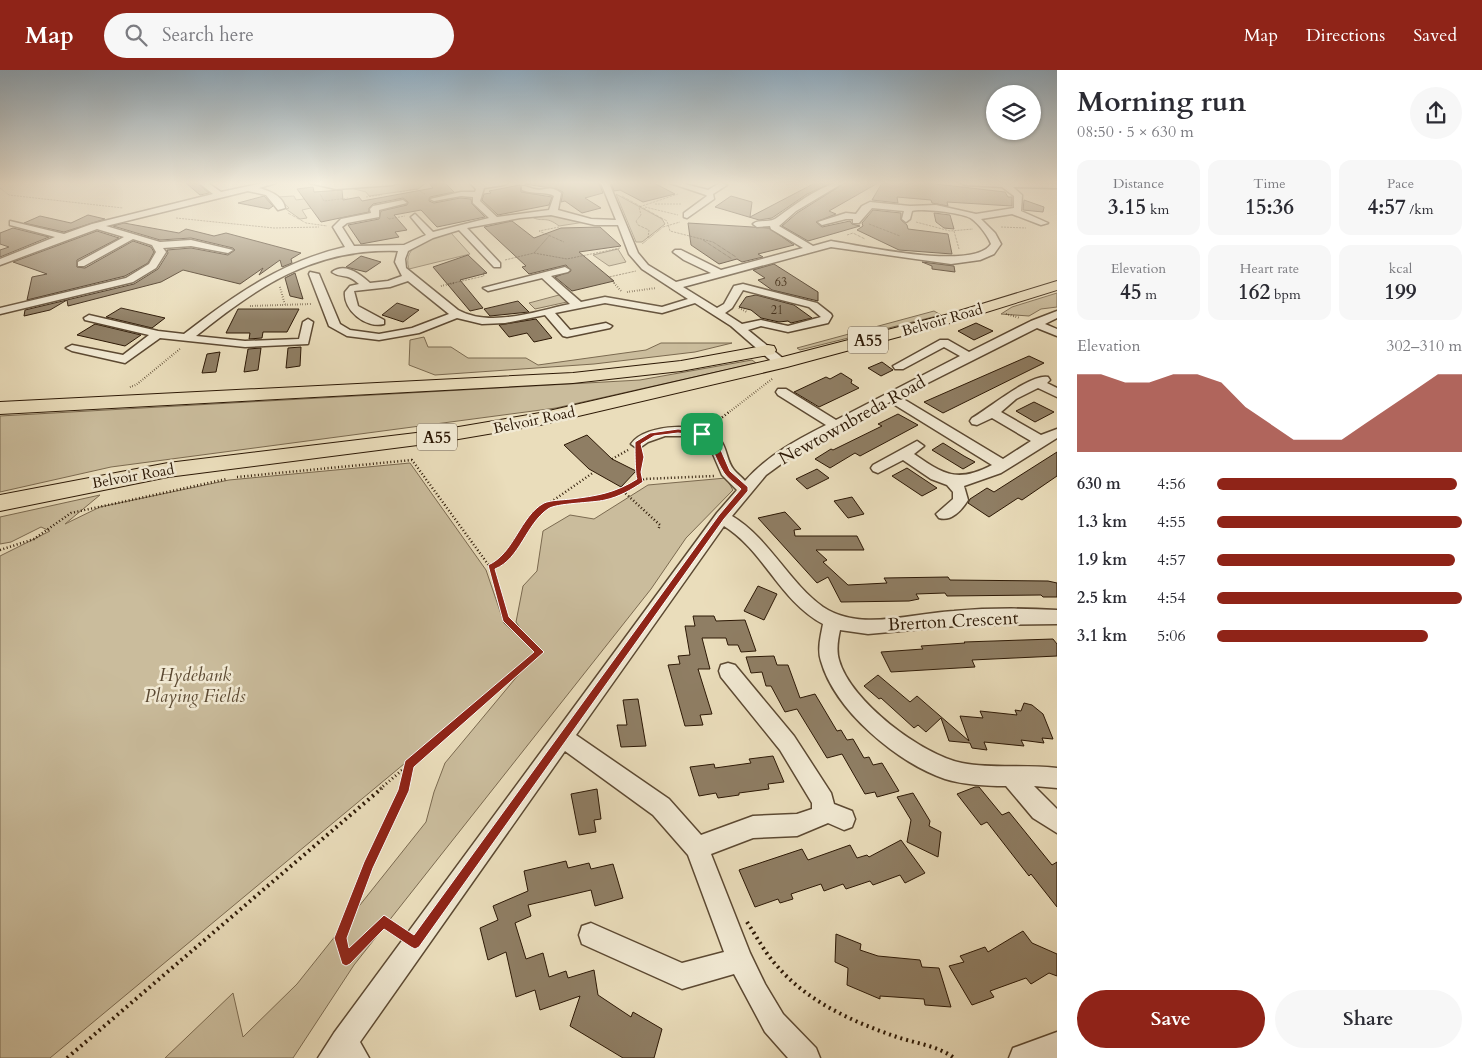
<!DOCTYPE html>
<meta charset="utf-8">
<style>
body{margin:0;font-family:Cardo,serif;background:#f7f7f7;color:#2b2b33;height:100vh;display:flex;flex-direction:column;font-size:19px;white-space:nowrap}
*{box-sizing:border-box;margin:0}
p{font-size:16px;color:#7c7c81}
.icon{flex:none;width:28px;height:28px;fill:none;stroke:currentColor;stroke-width:2;stroke-linecap:round;stroke-linejoin:round}
.map{position:relative;flex:1;overflow:hidden}
.details{display:flex;flex-direction:column;background:#fff;width:425px}
.details>*{flex:none}
.fabs{position:absolute;left:986px;top:15px;display:grid;gap:10px}
.fabs a{display:grid;place-items:center;width:55px;height:55px;border-radius:50%;background:#fff;box-shadow:0 1px 4px #0004;font-size:25px}
.pin{position:absolute;display:grid;place-items:center;width:42px;height:42px;color:#fff;margin:-21px;border-radius:10px;box-shadow:0 2px 8px #0006}
.round{display:grid;place-items:center;flex:none;width:52px;height:52px;border-radius:26px;background:#f7f7f7}
.head{display:flex;align-items:center;justify-content:space-between;height:85px;padding:0 20px}
h1{font-size:28px;font-weight:700;line-height:38px}
.metrics{display:grid;grid-template-columns:repeat(3,1fr);gap:8px;height:85px;padding:5px 20px}
.metrics div{display:grid;align-content:center;border-radius:12px;background:#f7f7f7;text-align:center}
.metrics b{font-size:21px;font-weight:700}
.metrics small{font-size:14px;font-weight:400}
.metrics p{font-size:14px}
.chart{height:140px;padding:10px 20px}
.chart p{display:flex;justify-content:space-between}
.chart svg{width:100%;height:90px;margin-top:5px;fill:#8f2418;opacity:.7}
.primary-button{display:flex;gap:10px;margin-top:auto;padding:10px 20px}
.primary-button a{flex:1;height:58px;border-radius:30px;background:#8f2418;color:#fff;font-size:20px;font-weight:700;line-height:58px;text-align:center}
.primary-button a+a{background:#f7f7f7;color:#2b2b33}
ul{padding:0 20px;list-style:none;font-size:16px}
li{display:grid;grid-template-columns:80px 60px 1fr;align-items:center;height:38px}
li i{height:12px;border-radius:6px;background:#8f2418}
header{display:flex;align-items:center;gap:30px;box-sizing:border-box;height:70px;padding:0 25px;background:#8f2418;color:#fff}
header strong{font-size:24px}
nav{display:flex;gap:28px;margin-inline-start:auto;font-size:18px}
.search{width:350px;height:45px;background:#f7f7f7;display:flex;align-items:center;gap:12px;box-sizing:border-box;padding:0 18px;border-radius:28px;color:#7c7c81;font-size:19px}
main{display:flex;flex:1;min-height:0}
.map>svg:first-child{display:block}
.green{fill:#cabc9c;stroke:#7b6a50}
.building{fill:#8f7e64;stroke:#2c1805}
.lines{fill:none;stroke-linecap:round;stroke-linejoin:round}
.minor-casing{stroke:#5c4932;stroke-width:3}
.highway-casing{stroke:#2c1805;stroke-width:2}
.path-far4{stroke:#2c1805;stroke-width:1;stroke-dasharray:0.5 1;stroke-linecap:butt}
.path-far3{stroke:#2c1805;stroke-width:2;stroke-dasharray:0.5 2;stroke-linecap:butt}
.path-far2{stroke:#2c1805;stroke-width:2.5;stroke-dasharray:1 2.5;stroke-linecap:butt}
.path-far1{stroke:#2c1805;stroke-width:3;stroke-dasharray:1 3;stroke-linecap:butt}
.path{stroke:#2c1805;stroke-width:4;stroke-dasharray:2 4;stroke-linecap:butt}
.minor{fill:#f1e9d3;fill-rule:evenodd}
.highway{fill:#eaddbb;fill-rule:evenodd}
.route{fill:#8f2418;stroke:#fff;fill-rule:evenodd}
.labels{text-anchor:middle;stroke-width:5;stroke-linejoin:round;paint-order:stroke}
.far-number-label{font-size:12px;fill:#45321d}
.far-street-label{font-size:15px;fill:#2c1805;stroke:#f1e9d3}
.shield{fill:#f1e9d3;stroke:#675743;stroke-width:1}
.shield-label{font-size:16px;font-weight:bold;fill:#2c1805}
.street-label{font-size:18px;fill:#2c1805;stroke:#f1e9d3}
.park-label{font-size:18px;font-style:italic;fill:#5b4932;stroke:#f1e9d3}
</style>
<header>
<strong>Map</strong>
<div class="search"><svg class="icon" aria-label="search" viewBox="0 0 24 24"><circle cx="10" cy="10" r="6"/><path d="M15 15l6 6"/></svg>Search here</div>
<nav><a>Map</a><a>Directions</a><a>Saved</a></nav>
</header>
<main>
<div class="map">
<svg width="1057" height="988" viewBox="0 0 1057 988">
<rect width="100%" height="100%" fill="#eaddbb"/>
<filter id="stains"><feTurbulence type="fractalNoise" baseFrequency=".004" numOctaves="4"/><feColorMatrix values="0 0 0 0 .2 0 0 0 0 .09 0 0 0 0 .02 0 0 0 .5 -.17"/></filter>
<radialGradient id="worn" r=".72"><stop offset=".6" stop-color="#630" stop-opacity="0"/><stop offset="1" stop-color="#630" stop-opacity=".3"/></radialGradient>
<path class="green" d="M412 113H426L418 119 369 126 366 122 351 118Z
M616 124 662 149 665 154 642 172H636Z
M294 126 296 130 319 127 324 135 302 140 307 148 300 149 286 139 289 138 277 127Z
M549 143 585 152 559 156C545 145 543 153 532 147Z
M451 163 470 184 409 199C401 174 432 168 451 163Z
M618 179 626 192 609 196 593 185Z
M1057 223V237L1041 239 1029 246 1001 244 1012 237Z
M559 225 567 232 535 239 529 233Z
M934 241 941 245 800 280 797 278Z
M424 267 428 277H451L468 288H526L538 295 646 280 661 273H732L695 282 594 294 435 305 409 295 410 270Z
M752 290 756 293 556 338 111 397 0 422V346L640 310Z
M410 393 486 500 504 553 535 581 516 552 523 516 537 501 543 461 570 445 594 449 648 415 726 408 733 420 686 468 651 519 354 895 293 988H165L233 923 243 967 297 914 426 752 434 722 445 693 534 586 50 988H0V486L50 461 41 457 11 472 0 474V447L100 425 65 454 100 437 229 410Z"/>
<path class="building" d="M186 113H197L209 123 200 125Z
M429 113H445L454 122 430 127 429 131 434 133 460 128 471 129 472 134 485 147 437 157 421 140 394 145 407 160 395 162 399 167 361 174 348 155 379 149 381 141 407 135 408 132 403 128 373 134 369 138V142L321 152 297 119 313 117 314 122 342 120 343 130 359 127 362 131 433 118Z
M533 113H599L603 123 585 128 601 138 582 143 565 131 561 132 563 122 557 119 525 114Z
M611 113H654L675 124 643 132 620 120 614 121Z
M815 113H832L807 124 772 148 759 150 715 137 731 126 752 132 750 147Z
M845 113H878L829 141 836 144 816 152 822 157 850 151 852 154 860 156 808 171 782 156 797 143Z
M882 113H927L1005 122 1008 127H1012V136L947 132 948 136 932 133 931 130 897 127 898 133 872 130Z
M520 115 521 122 552 127 549 135 498 145 482 130 484 124 491 123 489 121Z
M264 126 273 136 269 139 238 133Z
M1024 130 1044 137 1043 142 1023 140Z
M873 140 901 143V150L907 155 908 159 948 164 952 184 899 180 857 160 863 156 862 153Z
M934 143 950 145 954 159 944 158 936 152Z
M88 145 105 149 64 162 24 153 40 146 71 153Z
M512 151 534 168 561 158 600 157 621 176 579 182 614 211 572 221 555 207 571 201 566 195 529 204 522 197 526 196 484 157Z
M124 153 179 163 186 159 214 166 226 163 301 183 291 189 292 193 282 197 280 190 259 205 263 198 240 214 183 200 161 212 68 236 67 230 50 240 24 246 25 240 134 214 158 199 168 183 167 180 191 178 228 185 235 180 233 178 191 168 160 170 113 156Z
M688 153 769 158 794 175 758 184 763 187 742 192 737 189 719 194 691 175Z
M13 158 49 167 0 187V180L9 177 0 174V163Z
M97 161 119 168 77 190V197L85 198 133 171 151 177 154 182 148 193 125 206 27 230 32 207 47 204 13 192Z
M468 185 487 203 460 210 483 238 470 241 433 197Z
M361 186 381 192 366 202 346 197Z
M922 192 954 196 955 202 932 199V196Z
M774 194 818 222V231L772 220 758 210 765 208 753 200Z
M295 203 303 229 290 226 285 208Z
M756 225 794 235 812 248 791 253 788 251 779 252 761 248 751 240 739 237 746 227Z
M518 231 529 242 490 246 484 239Z
M397 233 419 240 403 252 382 245Z
M121 238 165 248 152 258 106 247Z
M238 239H299L287 262H263L262 268 249 269 250 263H226Z
M536 249 552 268 534 272 527 263 509 267 499 255Z
M976 253 993 261 974 270 958 261Z
M95 254 141 265 125 276 77 265Z
M301 277 300 296 286 298 288 278Z
M261 278 258 300 244 302 248 279Z
M220 282 216 302 202 303 207 284Z
M1029 286 1044 293 943 343 924 332Z
M882 292 893 300 881 306 868 298Z
M841 303 852 310 851 313 859 318 819 337 794 322 826 307 830 309Z
M1034 332 1054 342 1035 352 1016 341Z
M898 344 918 355 860 386 855 383 830 398 815 389 831 379 833 380 882 356 878 354Z
M587 365 612 389 636 401 621 417 589 399 564 375Z
M943 373 964 386 975 392 963 399 932 380Z
M1057 382V406L1022 430 1018 428 989 447 968 433 970 429 987 418 994 422Z
M907 398 937 418 922 426 892 406Z
M817 399 829 408 807 419 796 409Z
M852 427 864 444 848 448 834 431Z
M785 442 801 459 794 460 795 466H857L864 480H816L827 490 823 492 848 515 887 513 884 508 948 507 950 510 1048 511 1057 513V527H1043L1041 525 947 526 945 523 916 524 919 529 909 531 841 532 828 507 817 513 758 448Z
M758 516 777 524 764 550 744 541Z
M693 546H714L716 551 745 550 756 581 741 582 738 575H728L726 568H702L710 599H698L712 644 700 645 703 655 685 656 668 595 680 594 678 586 690 585 685 556H695Z
M1053 569 1057 574V586L972 590 975 597 891 602 881 582 923 579 921 576 965 573 964 572Z
M774 586 777 595H788L800 628 815 624 837 661 841 660 847 670 853 669 864 688 869 687 873 695 882 693 899 721 877 727 875 722 865 724 842 684 827 688 797 639 785 642 771 616H766L762 602 751 603 746 587Z
M878 605 910 632 917 626 969 671 960 646 983 648 980 641 1017 645 1015 640 1021 641 1024 633 1032 635 1043 644 1053 669 1042 668 1044 673 1021 670 1024 676 984 672 987 680 972 678 970 673 949 671 941 648 926 662 918 655 914 658 881 628 879 629 864 616Z
M638 629 646 676 621 677 617 655H627L623 630Z
M773 686 784 712 768 714 769 719 739 723V725L718 728 716 723 699 726 690 697 714 694 715 698 751 693 749 689Z
M975 717H979L1002 745 1009 742 1052 795 1057 792V837L1031 804 1029 806 987 752 981 755 957 724Z
M597 719 601 749 594 750 596 762 579 765 571 724Z
M913 723 930 751 929 756 941 762 938 787 907 772 911 750 897 727Z
M901 770 925 803 905 813 900 805 873 815 870 811 846 819 843 814 824 821 821 814 791 824 793 829 780 833 778 829 755 837 739 800 802 779 808 790 850 775 857 788 867 785 869 787Z
M566 791 568 798 589 793 591 799 613 794 623 828 595 836 591 820 528 835 531 846 515 853 526 889 543 883 549 907 566 901 568 908 594 900 598 925 631 947 633 942 662 959 654 988H623L570 956 580 926 540 940 535 920 516 927 506 882 488 890 480 858 498 850 493 836 528 821 524 801Z
M1023 861 1032 873 1057 884V906L1049 903 1031 914 1026 908 990 921 994 927 972 935 949 896 964 892 960 886 985 877 988 882Z
M836 864 861 874 860 880 878 886 920 890 922 897 939 898 951 937 925 935 924 929 880 926V929L847 915 848 898 835 892Z"/>
<g class="lines">
<g class="minor-casing">
<path id="minor" d="M199 113H208L221 122 263 113H276L259 118C270 121 283 126 285 138L278 140 266 125 248 121 106 156 160 172 191 170 233 180 228 183 191 176 163 178 166 182 156 198 133 212 0 244V238L126 208 149 194 156 182 152 175 133 169 84 196H78V192L124 167 97 159 0 195V189L55 167 10 155V151L64 164 92 154 213 124Z
M309 113H397L393 115 336 119Z
M470 113H508L504 115 484 118 480 131 497 147 549 140 554 126C547 121 534 125 522 120V116C527 116 529 118 534 119 546 122 548 114 561 123L558 140 591 149 616 150 601 113H609L638 183 648 195 676 212 711 203 684 190 673 182 675 180H681L721 200 803 178 771 159 770 156 757 157 753 154C759 149 768 153 775 149 791 138 824 111 843 113L796 141 779 156 813 176 831 171C862 176 974 201 991 174 988 166 979 154 972 149 964 143 921 138 912 141L910 149 906 152 902 149 904 141 872 138 859 153H853V149H846L822 155 818 152 846 143 856 144 862 136 870 132 910 136 936 135 976 144 1014 138V126L1002 117 965 115 961 113 1057 114V118L1013 117 1022 125 1021 141 1048 153 1041 155 1012 144 981 149 995 163 1001 174 994 184 980 190 951 194 831 177 683 217 717 238 724 234 734 216 743 214 817 233 831 244 832 246 828 253 788 262 761 256 748 260 785 290 787 293 781 297 777 296 731 256 695 233 662 243 605 233 555 243 570 260 606 253 612 256 610 258 567 267 563 266 545 245 505 253 482 254 457 248 419 263 379 270 347 266 329 256 309 204 310 202 319 204 340 254 350 260 379 264 412 258 449 244 408 211 390 217 354 221 358 236 384 250V254C366 259 343 240 345 222L350 216 359 214C346 202 342 209 332 202 345 192 360 204 370 213L388 211 402 206 395 192 398 181C314 178 260 215 196 266L245 271 299 269 303 252 308 249 313 252 308 274 245 277 160 268 125 293 72 281 66 278 72 275 123 285 149 265 85 250 84 248 89 245 158 261 184 264C234 225 283 191 345 177L333 157 341 149 371 143 370 139 373 136 403 130 407 133 379 140V147L347 153 342 157 354 176 404 175 426 165 411 147 415 144 433 162 489 148 473 133V127L461 126 434 131 430 129 461 122H475L476 119ZM551 145 595 155H618L629 184 642 199 688 229 662 237 605 227 581 232 551 206 568 202 570 200 565 197 483 218 488 221 542 208 570 234C536 241 491 258 458 240L406 198 405 189 408 181 433 168 459 160 494 197H500V193L467 158 520 148ZM743 220 809 237 821 247 788 256 761 250 742 254 725 243 732 238Z
M670 113H681L708 120 720 113 727 115 713 124 714 129 687 148 684 147V143L707 126 706 125Z
M1057 241V248L1045 254 1057 259V266L1037 258 900 327 1003 389 1031 371 992 348 977 355 972 354 970 351 972 348C988 339 1031 303 1048 307L1050 310 1047 313 1057 318V327L1038 318 1016 329 1001 342 1041 365 1057 359V368L1001 403 964 416 968 430C962 440 951 452 939 448L936 444 953 429V422L947 415 931 409 903 390 878 403 873 401 871 398 873 395 917 371 924 376 914 384C944 405 957 413 992 395L890 332 803 378 766 405 732 446C769 468 788 512 823 537 860 562 913 543 954 541 988 538 1023 538 1057 540V554L967 555 868 564 840 560C838 569 836 580 839 590 850 631 922 685 962 693 992 699 1025 694 1057 698V718L1034 716 1057 739V763L1033 748 1006 716C985 716 965 715 945 709 898 693 835 641 821 591 817 579 821 565 823 554 780 531 764 481 724 456L576 665 669 729 701 765 753 746 797 744 812 739V733L780 680 721 607 719 601 721 595 728 593 735 595 794 666 831 723 834 734 852 741 855 749 852 757 844 760 828 753 797 766 753 768 711 784 750 883 765 914 783 944 816 978 820 988H788L765 962 734 904 682 919 582 874 579 865 582 856 591 853 682 893 724 882 688 785 653 745 565 681 360 972 369 988H318L334 963 717 443 737 420 722 405 709 375 696 366H665L648 372 638 379 631 374C645 353 705 351 721 371 727 379 727 392 734 400 737 404 742 407 745 411 767 386 796 370 826 355L778 325 776 322 778 319H786L836 350 960 286 944 277 903 299H895L893 296 940 270H948L969 282 1031 251Z
M1057 962V988H1009L1013 978Z"/>
</g>
<g class="highway-casing">
<path id="highway" d="M1057 211V220L961 250 787 297 540 355 441 372 168 407 0 441V425L168 393 441 360 540 343 779 288 949 244Z
M768 275 774 276 776 280 774 284 681 301 573 313 0 344V332L573 303 681 291Z"/>
</g>
<path class="path-far4" d="M0 118 9 125 123 138
M400 122 416 119 425 124
M320 124 324 131 348 128
M622 126 667 151 670 161 713 172 736 187
M366 127 382 125
M655 134H682
M645 137 678 145
M288 143 306 153 327 156
M387 147 389 149 405 146
M176 148 274 158 319 157
M916 152 950 161 973 159
M869 154 900 166
M559 157 539 161 564 172
M1001 157 1026 158
M954 161 959 179
M847 165 853 163 865 169
M648 168 649 160 638 155 636 151 641 145 639 137 678 124
M703 170 732 189
M642 174 663 157 680 152
M534 183 549 166
M505 190 534 183 567 189 620 178
M449 214 484 206 483 203 487 201
M615 214 609 207 636 201"/>
<path class="path-far3" d="M614 213 621 221
M441 216 454 213
M280 217 285 235
M627 222 656 218
M250 236 311 234
M739 238 747 242
M1006 244 1020 248
M130 317 136 315 181 278
M728 343 772 309"/>
<path class="path-far2" d="M711 356 729 342
M640 385 638 402 641 410
M612 389 628 380
M237 407 412 390 490 497 493 508
M623 421 660 455 658 460
M548 434 594 402
M0 480 34 469 71 443 227 409
M491 497 501 493 534 448 547 435 605 427 623 421 644 409 714 406"/>
<path class="path-far1" d="M380 719 540 582 506 549 493 507
M403 719 409 696"/>
<path class="path" d="M747 852C757 867 765 883 777 896 807 931 851 951 894 966 913 973 937 975 954 988
M400 863 384 851 346 890 340 868 368 796 404 718
M67 988 382 718"/>
<use href="#minor" class="minor"/>
<use href="#highway" class="highway"/>
</g>
<linearGradient id="sky" x2="0" y2="1"><stop stop-color="#8faabd"/><stop offset="0.45" stop-color="#f6f0e0"/><stop offset="1" stop-color="#f6f0e0" stop-opacity="0"/></linearGradient>
<rect width="1057" height="251" fill="url(#sky)"/>
<path class="route" d="M678 359 705 362 717 371 730 401 748 417V421L724 449 419 877 415 879 411 877 384 859 350 894 346 896 342 894 334 868 364 792 398 720 405 691 534 582 503 551 488 495C514 484 520 446 544 433 551 430 563 430 571 429 596 426 615 423 637 409 635 405 635 378 635 372L650 363ZM678 363C719 368 706 374 724 403 728 409 736 414 741 419L719 445 414 865 384 845 349 878 347 868 373 798 409 721 414 697 544 582 509 547 495 499C520 489 526 454 548 439 556 433 593 433 605 430 619 427 631 420 643 412L641 402 644 387 641 374 654 366Z"/>
<g class="labels">
<g class="far-number-label">
<text x="781" y="216">63</text>
<text x="777" y="244">21</text>
</g>
<g class="far-street-label">
<text transform="translate(942 250) rotate(-16)" y="5">Belvoir Road</text>
<text transform="translate(534 350) rotate(-12)" y="5">Belvoir Road</text>
<text transform="translate(133 406) rotate(-10)" y="5">Belvoir Road</text>
</g>
<g class="shield">
<rect x="848" y="256.5" width="40" height="27" rx="4"/>
<rect x="417" y="353.5" width="40" height="27" rx="4"/>
</g>
<g class="shield-label">
<text x="868" y="276">A55</text>
<text x="437" y="373">A55</text>
</g>
<g class="street-label">
<text transform="translate(852 350) rotate(-29)" y="6">Newtownbreda Road</text>
<text transform="translate(953 551) rotate(-3)" y="6">Brerton Crescent</text>
</g>
<g class="park-label">
<text x="195" y="611">Hydebank<tspan x="195" dy="21">Playing Fields</tspan></text>
</g>
</g>
<rect width="100%" height="100%" filter="url(#stains)"/>
<rect width="100%" height="100%" fill="url(#worn)"/>
</svg>
<div class="fabs">
<a><svg class="icon" aria-label="layers" viewBox="0 0 24 24"><path d="M12 4l9 5-9 5-9-5zM3 14l9 5 9-5"/></svg></a>
</div>
<div class="pin" style="left:702px;top:364px;background:#1e9e55"><svg class="icon" aria-label="arrive" viewBox="0 0 24 24"><path d="M6 21V4h12l-3 4 3 4H6"/></svg></div>
</div>
<section class="details">
<div class="head"><div><h1>Morning run</h1><p>08:50 · 5 × 630 m</p></div><a class="round"><svg class="icon" aria-label="share" viewBox="0 0 24 24"><path d="M12 15V3M7 8l5-5 5 5M5 13v7h14v-7"/></svg></a></div>
<div class="metrics">
<div><p>Distance</p><b>3.15<small> km</small></b></div>
<div><p>Time</p><b>15:36</b></div>
<div><p>Pace</p><b>4:57<small> /km</small></b></div>
</div>
<div class="metrics">
<div><p>Elevation</p><b>45<small> m</small></b></div>
<div><p>Heart rate</p><b>162<small> bpm</small></b></div>
<div><p>kcal</p><b>199</b></div>
</div>
<div class="chart"><p><span>Elevation</span>302–310 m</p>
<svg viewBox="0 0 160 44" preserveAspectRatio="none"><path d="M0 44V6L10 6L20 10L30 10L40 6L50 6L60 10L70 22L80 30L90 38L100 38L110 38L120 30L130 22L140 14L150 6L160 6V44z"/></svg>
</div>
<ul>
<li><b>630 m</b>4:56<i style="width:98%"></i></li>
<li><b>1.3 km</b>4:55<i style="width:100%"></i></li>
<li><b>1.9 km</b>4:57<i style="width:97%"></i></li>
<li><b>2.5 km</b>4:54<i style="width:100%"></i></li>
<li><b>3.1 km</b>5:06<i style="width:86%"></i></li>
</ul>
<div class="primary-button"><a>Save</a><a>Share</a></div>
</section>
</main>
